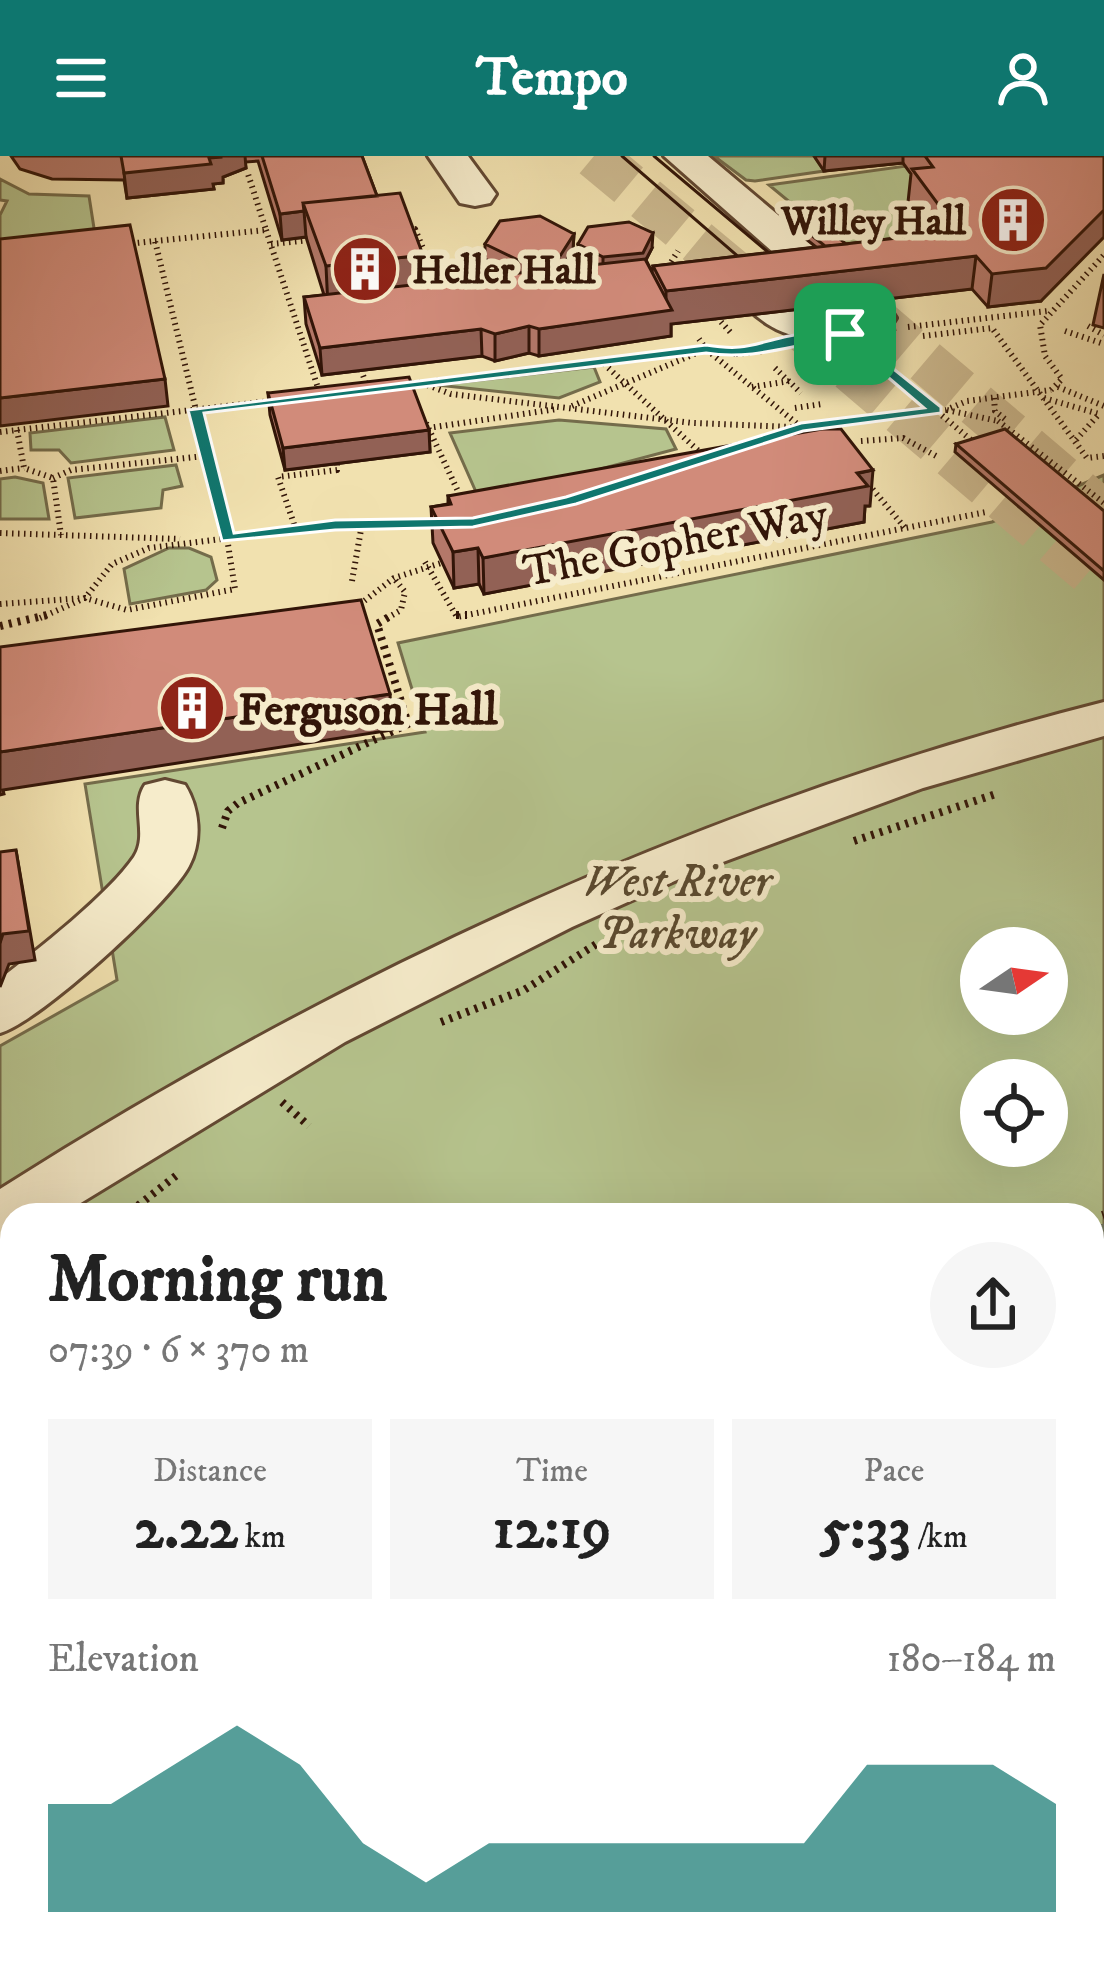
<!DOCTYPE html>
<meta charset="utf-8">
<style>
body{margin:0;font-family:"IM FELL DW Pica",serif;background:#f6f6f6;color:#222;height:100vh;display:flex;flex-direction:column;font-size:45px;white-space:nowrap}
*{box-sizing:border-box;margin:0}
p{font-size:39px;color:#767676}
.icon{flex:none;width:66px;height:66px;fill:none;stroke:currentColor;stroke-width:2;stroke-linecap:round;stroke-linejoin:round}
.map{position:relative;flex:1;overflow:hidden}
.side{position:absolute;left:0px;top:1047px;width:1104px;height:771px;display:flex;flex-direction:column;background:#fff;border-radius:36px 36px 0 0;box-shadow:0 12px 48px #0002}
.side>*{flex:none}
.needle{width:78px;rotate:77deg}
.controls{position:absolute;left:960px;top:771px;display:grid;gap:24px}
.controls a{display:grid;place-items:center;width:108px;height:108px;border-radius:50%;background:#fff;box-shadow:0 12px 48px #0002;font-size:60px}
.pin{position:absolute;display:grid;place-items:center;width:102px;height:102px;color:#fff;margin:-51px;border-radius:24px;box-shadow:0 6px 18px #0006}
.round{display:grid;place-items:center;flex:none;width:126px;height:126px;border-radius:63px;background:#f6f6f6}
.headline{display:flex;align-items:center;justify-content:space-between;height:204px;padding:0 48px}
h1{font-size:66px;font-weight:700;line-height:90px}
.figures{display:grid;grid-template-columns:repeat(3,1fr);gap:18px;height:204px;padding:12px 48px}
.figures div{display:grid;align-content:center;border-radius:0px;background:#f6f6f6;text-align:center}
.figures b{font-size:60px;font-weight:700}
.figures small{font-size:33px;font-weight:400}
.figures p{font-size:33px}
.chart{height:336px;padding:24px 48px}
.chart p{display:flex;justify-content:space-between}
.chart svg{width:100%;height:216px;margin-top:12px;fill:#0f766e;opacity:.7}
header{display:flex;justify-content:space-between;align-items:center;height:156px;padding:0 48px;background:#0f766e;color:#fff;font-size:54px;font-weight:700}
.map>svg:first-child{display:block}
.green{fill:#b6c48e;stroke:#746c4b;stroke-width:3;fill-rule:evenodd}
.water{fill:#9bbeaa;stroke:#717a69;stroke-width:3}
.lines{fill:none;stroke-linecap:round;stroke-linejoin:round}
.minor-tunnel{stroke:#cbb88e;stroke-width:45;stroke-dasharray:45 22;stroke-linecap:butt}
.minor-casing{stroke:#624832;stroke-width:6}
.path-far2{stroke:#321508;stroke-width:6;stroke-dasharray:1.5 4.5;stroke-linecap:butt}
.path-far1{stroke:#321508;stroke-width:8;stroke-dasharray:3 6;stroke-linecap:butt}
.path{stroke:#321508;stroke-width:9;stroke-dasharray:3 8;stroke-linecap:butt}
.minor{fill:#f6eccb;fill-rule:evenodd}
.tram{stroke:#321508;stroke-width:3}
.path-bridge-far1{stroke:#321508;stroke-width:6;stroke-dasharray:1.5 4.5;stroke-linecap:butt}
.path-bridge{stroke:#321508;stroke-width:8;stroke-dasharray:3 6;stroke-linecap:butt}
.wall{fill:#b47869;stroke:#321508;stroke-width:3}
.shaded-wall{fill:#926155;stroke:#321508;stroke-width:3}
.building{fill:#d18b7a;stroke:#321508;stroke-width:3}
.route{fill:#0f766e;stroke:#fff;stroke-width:3;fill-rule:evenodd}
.labels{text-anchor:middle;stroke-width:12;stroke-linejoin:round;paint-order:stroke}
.far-poi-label{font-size:39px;font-weight:bold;fill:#321508;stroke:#f6eccb;text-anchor:end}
.street-label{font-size:45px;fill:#321508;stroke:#f6eccb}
.poi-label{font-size:45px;font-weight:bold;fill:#321508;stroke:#f6eccb;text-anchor:start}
.park-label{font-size:45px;font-style:italic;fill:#5a4a30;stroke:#f6eccb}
</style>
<header><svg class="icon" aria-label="menu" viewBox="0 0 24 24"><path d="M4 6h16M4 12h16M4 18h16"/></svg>Tempo<svg class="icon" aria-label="person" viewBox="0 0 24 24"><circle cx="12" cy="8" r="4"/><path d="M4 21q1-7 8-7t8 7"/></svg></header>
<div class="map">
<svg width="1104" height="1817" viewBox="0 0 1104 1817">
<rect width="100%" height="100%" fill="#f1e1af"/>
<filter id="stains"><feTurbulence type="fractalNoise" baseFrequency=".00167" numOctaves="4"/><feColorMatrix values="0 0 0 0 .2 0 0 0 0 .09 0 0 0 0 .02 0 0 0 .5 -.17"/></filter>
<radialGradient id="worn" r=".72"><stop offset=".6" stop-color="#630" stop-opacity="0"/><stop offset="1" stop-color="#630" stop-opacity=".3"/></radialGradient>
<path class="green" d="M714 0H814L824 15 755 25 746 24Z
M906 10 930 44 954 109 877 118 769 29Z
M0 23 29 38 89 40 96 85 0 95V59L7 45 0 44Z
M594 211 600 226 559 242 437 229Z
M165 261 174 294 71 307 59 294H31L30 277Z
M559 264 666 273 676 293 480 345 450 277Z
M176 309 182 330 163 334 161 352 75 362 68 322Z
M1104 319V1069L1092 1073V1059H12V1479L0 1486V890L117 824 85 628 425 576 398 487 992 366ZM981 792H1047V858H981ZM981 924H1047V990H981Z
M15 321 43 327 49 363H0V323Z
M169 392H189L211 401 217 424 206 434 130 448 124 413Z"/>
<path class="water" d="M1104 1069V1817H0V1486L12 1479V1806H1092V1073Z"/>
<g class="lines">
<path class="minor-tunnel" d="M594 0 753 132
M874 162 1104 357
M799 170 1104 429"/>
<g class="minor-casing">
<path id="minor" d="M428 0H468L496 38 490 47 475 50 460 47Z
M664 0H708L890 153 896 162 890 171 874 175 858 171Z
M753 119C778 125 807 149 821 170L815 179C783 187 749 158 731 132L738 123Z
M1104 546V580L923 632 688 719 572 771 345 886 61 1059H12V1087L0 1091V1033C344 815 708 646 1104 546Z
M165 624 185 629C200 653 202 685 189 710 170 747 39 866 0 877V823C37 794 108 739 134 701 149 678 130 652 145 629Z"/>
</g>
<path class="path-far2" d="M266 74 320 238
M403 74 415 73 439 131
M155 85 266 74 248 18
M271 88 311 84
M665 116 678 95
M713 157 732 178
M1088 170 1104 179
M908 171 1048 155
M1065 175 1104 188
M923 180 992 172 1087 302 1104 300
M707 194 801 271
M864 194 977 289
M604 208 703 299
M775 212 801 237
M422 227 451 238 693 267 793 271
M401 229 706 193 699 183
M752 231 790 225
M1058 231 1104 250
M1051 234 1062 223 1045 200 1040 169 1104 99
M994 242 995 255 1006 264
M1044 242 1099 258 1075 285
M572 250 706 193 736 198
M998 265 1104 347
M426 267 463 346
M428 272 557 253
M17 274 24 312 53 322 61 379
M0 276 279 244
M861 285 903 282 938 301
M737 289 814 269
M0 315 24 312
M53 322 71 314 205 300
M865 324 906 373
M296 374 278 321 337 314V307
M0 377 180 383
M352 425 362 368
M0 448 85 442 127 454 235 433 227 382 155 85 127 88
M355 452 394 422 441 407
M40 462 85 442 112 408 149 392 335 369 440 370
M387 462 401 454 405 436 393 421"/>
<path class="path-far1" d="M0 470 47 459
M222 672 228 655 238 647 408 568 377 468 392 459
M854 685 999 637
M441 866 524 834 598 787
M282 946 309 970
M131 1055 177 1019"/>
<path class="path" d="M126 1059 135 1052
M1092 1063 1104 1059
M0 1138 12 1132
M0 1476 12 1469"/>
<use href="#minor" class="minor"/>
<path class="tram" d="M622 0 800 154
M654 0 832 150"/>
<path class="path-bridge-far1" d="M736 198 763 195 784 185 896 172
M361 214 369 235
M795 252 822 248
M947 254 998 265
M814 269 946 254 967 245 1051 234
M425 406 457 461 986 356"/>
<path class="path-bridge" d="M456 459H467"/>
</g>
<path class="wall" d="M11 0H362L377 40 424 127 514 117 485 103V88L574 78 573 93 562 112 589 109 578 103V88L652 92 646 104 652 116 653 110 816 91 806 83V75L846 88 932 78 908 46 911 18 903 7 824 15 814 0H1104L1041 145 988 151 972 133 671 168V180L539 200 529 197 495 205 482 200 322 219 306 168 304 141 324 139 306 81 282 84 258 5 245 6 246 12 223 21V27L213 28 214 33 127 42 124 24 52 23 20 13Z
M1104 118V172L1093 169Z
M268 237 429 274 430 296 285 314 270 259Z
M956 288 1104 355V424L955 296Z
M448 340 870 350H865L864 366 484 438 479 428 454 432 433 387 431 351 448 348Z"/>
<path class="shaded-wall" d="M220 0H245L246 12 223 21V27L213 28 214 33 127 42 124 17Z
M825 0H903V7L824 15Z
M1104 54V81L1041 145 988 151 992 118Z
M304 55 306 81 282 84 280 58Z
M653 77 652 92 642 111 603 116V101Z
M574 78 573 93 560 115 518 119V104Z
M423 99 424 139 328 151 326 110Z
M976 100 972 133 671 168V180L539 200V173L666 154V135Z
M529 170V197L495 205V178Z
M481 173 482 200 322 219 320 192Z
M165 223 168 250 0 270V242Z
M429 274 430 296 285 314 283 292Z
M873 314 870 350H865L864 366 484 438 483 402Z
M478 392 479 428 454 432 453 396Z
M390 538 392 574 3 634 4 638 0 639V596Z
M16 694 35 804 9 808 0 831V787Z"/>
<path class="building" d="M121 0H221V1L209 2 211 8 124 17Z
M262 0H362L377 40 303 47 304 55 280 58Z
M925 0H1104V54L1046 112 992 118 976 100 666 135 653 110 958 75 912 13 933 11Z
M400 37 423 99 326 110 303 47Z
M540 60 574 78 560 100 518 104 485 88 500 65Z
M629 66 653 77 643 97 603 101 578 88 588 71Z
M130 69 165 223 0 242V83Z
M825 70 846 88 825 90 806 75Z
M645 103 672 154 539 173 529 170 495 178 481 173 320 192 304 141Z
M409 221 429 274 283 292 268 237Z
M822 273H841L873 314 857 317 868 330 483 402 478 392 453 396 431 351 451 348 448 340Z
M1005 273 1104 355V415L956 288Z
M361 444 390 538 0 596V491Z
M16 694 29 775 3 778 0 787V696Z"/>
<path class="route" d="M845 174 941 251V257L803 275 576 348 473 371 335 374 222 385 188 254 706 189C743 195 750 189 784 181 803 176 825 176 845 174ZM842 182 924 252 801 267 566 341 473 362 335 364 234 377 204 257 706 197C753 205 794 188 842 182Z"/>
<defs>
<g id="building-disc" transform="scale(3.45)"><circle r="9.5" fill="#8f2418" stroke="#f6eccb"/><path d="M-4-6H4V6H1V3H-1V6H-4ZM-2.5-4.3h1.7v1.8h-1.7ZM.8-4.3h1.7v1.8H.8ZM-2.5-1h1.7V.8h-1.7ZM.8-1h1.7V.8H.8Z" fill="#fff"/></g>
</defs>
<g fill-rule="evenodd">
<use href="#building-disc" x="1013" y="64"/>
<use href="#building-disc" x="365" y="113"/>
<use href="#building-disc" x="192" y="552"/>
</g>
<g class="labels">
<g class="far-poi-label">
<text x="966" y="78">Willey Hall</text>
<text x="412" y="127" text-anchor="start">Heller Hall</text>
</g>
<g class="street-label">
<text transform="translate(675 385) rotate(-11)" y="16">The Gopher Way</text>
</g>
<g class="poi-label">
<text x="238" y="568">Ferguson Hall</text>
</g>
<g class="park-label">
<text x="677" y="740">West River<tspan x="677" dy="52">Parkway</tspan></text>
</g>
</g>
<rect width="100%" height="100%" filter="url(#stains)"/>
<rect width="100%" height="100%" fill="url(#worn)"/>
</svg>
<div class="controls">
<a><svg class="needle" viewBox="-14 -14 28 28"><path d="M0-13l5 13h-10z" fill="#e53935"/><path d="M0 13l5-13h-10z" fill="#767676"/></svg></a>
<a><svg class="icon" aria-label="locate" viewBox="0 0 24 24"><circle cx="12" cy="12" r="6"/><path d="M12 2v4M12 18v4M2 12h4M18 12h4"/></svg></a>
</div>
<div class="pin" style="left:845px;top:178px;background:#1e9e55"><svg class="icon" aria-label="arrive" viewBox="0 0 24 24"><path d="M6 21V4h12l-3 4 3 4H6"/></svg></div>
<section class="side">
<div class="headline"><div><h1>Morning run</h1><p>07:39 · 6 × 370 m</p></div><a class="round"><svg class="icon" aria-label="share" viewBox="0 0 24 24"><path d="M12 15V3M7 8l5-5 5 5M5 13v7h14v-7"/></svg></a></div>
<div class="figures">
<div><p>Distance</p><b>2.22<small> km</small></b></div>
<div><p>Time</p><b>12:19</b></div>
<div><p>Pace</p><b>5:33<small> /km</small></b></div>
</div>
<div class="chart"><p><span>Elevation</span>180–184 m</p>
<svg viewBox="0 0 160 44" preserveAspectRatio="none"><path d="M0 44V22L10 22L20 14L30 6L40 14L50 30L60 38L70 30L80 30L90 30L100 30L110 30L120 30L130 14L140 14L150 14L160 22V44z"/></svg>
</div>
</section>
</div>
